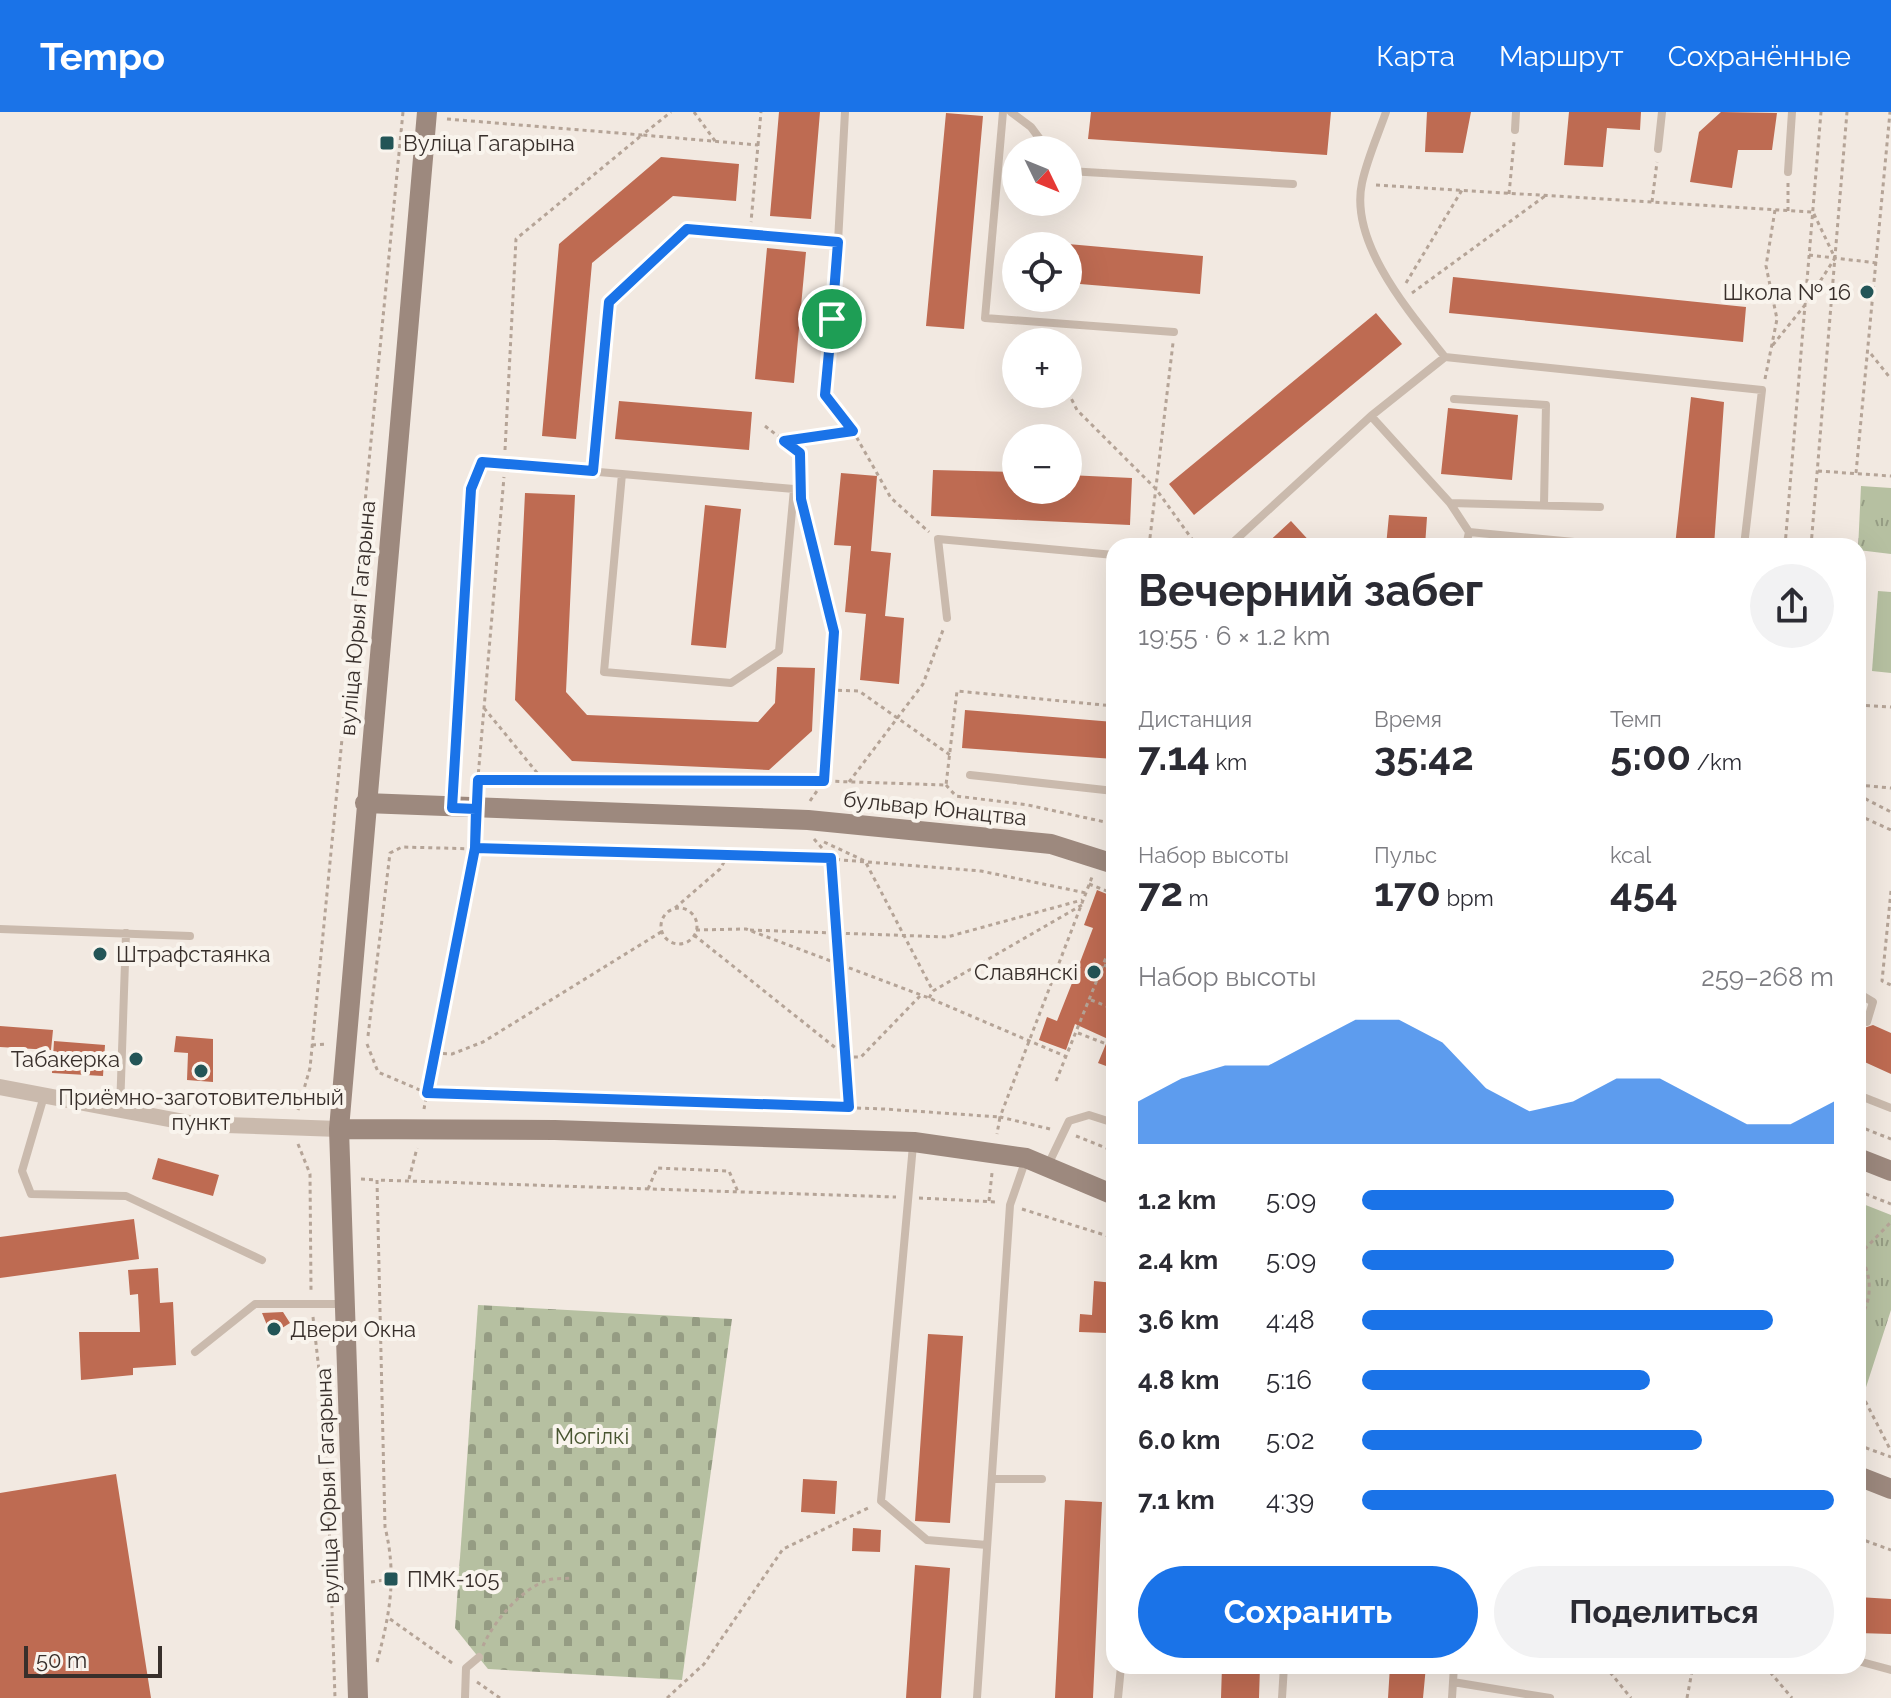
<!DOCTYPE html>
<html lang="ru">
<meta charset="utf-8">
<style>
body{margin:0;font-family:Raleway,sans-serif;background:#f2f2f3;color:#2b2b33;height:100vh;display:flex;flex-direction:column;font-size:30px;white-space:nowrap}
*{box-sizing:border-box;margin:0}
p{font-size:26px;color:#7c7c81}
.icon{flex:none;width:44px;height:44px;fill:none;stroke:currentColor;stroke-width:2;stroke-linecap:round;stroke-linejoin:round}
.map{position:relative;flex:1;overflow:hidden}
.panel{position:absolute;left:1106px;top:426px;width:760px;height:1136px;display:flex;flex-direction:column;background:#fff;border-radius:24px;box-shadow:0 8px 32px #0002}
.panel>*{flex:none}
.needle{width:52px;rotate:133deg}
.tools{position:absolute;left:1002px;top:24px;display:grid;gap:16px}
.tools a{display:grid;place-items:center;width:80px;height:80px;border-radius:50%;background:#fff;box-shadow:0 8px 32px #0002;font-size:40px}
.scale{position:absolute;left:24px;bottom:20px;width:138px;box-sizing:border-box;padding-left:8px;border:4px solid #382f2b;border-top:0;font-size:22px;line-height:28px;white-space:nowrap;color:#382f2b;-webkit-text-stroke:6px #f9f4ed;paint-order:stroke}
.pin{position:absolute;display:grid;place-items:center;width:68px;height:68px;color:#fff;margin:-34px;border:4px solid #fff;border-radius:50%;box-shadow:0 2px 8px #0007}
.round{display:grid;place-items:center;flex:none;width:84px;height:84px;border-radius:42px;background:#f2f2f3}
.summary{display:flex;align-items:center;justify-content:space-between;height:136px;padding:0 32px}
h1{font-size:44px;font-weight:700;line-height:60px}
.figures{display:grid;grid-template-columns:repeat(3,1fr);gap:12px;height:136px;padding:8px 32px}
.figures div{display:grid;align-content:center}
.figures b{font-size:40px;font-weight:700}
.figures small{font-size:22px;font-weight:400}
.figures p{font-size:22px}
.chart{height:224px;padding:16px 32px}
.chart p{display:flex;justify-content:space-between}
.chart svg{width:100%;height:144px;margin-top:8px;fill:#1a73e8;opacity:.7}
.action{display:flex;gap:16px;margin-top:auto;padding:16px 32px}
.action a{flex:1;height:92px;border-radius:48px;background:#1a73e8;color:#fff;font-size:32px;font-weight:700;line-height:92px;text-align:center}
.action a+a{background:#f2f2f3;color:#2b2b33}
ul{padding:0 32px;list-style:none;font-size:26px}
li{display:grid;grid-template-columns:128px 96px 1fr;align-items:center;height:60px}
li i{height:20px;border-radius:10px;background:#1a73e8}
header{display:flex;align-items:center;gap:48px;box-sizing:border-box;height:112px;padding:0 40px;background:#1a73e8;color:#fff}
header strong{font-size:38px}
nav{display:flex;gap:44px;margin-inline-start:auto;font-size:28px}
.map>svg:first-child{display:block}
.grass{fill:url(#grass-tufts)}
.cemetery{fill:url(#cemetery-stones)}
.pitch{fill:#b6c0a1}
.building{fill:#be6b52}
.lines{fill:none;stroke-linecap:round;stroke-linejoin:round}
.path{stroke:#b5a497;stroke-width:3;stroke-dasharray:4 4;stroke-linecap:butt}
.lane{stroke:#cabaad;stroke-width:8}
.street{stroke:#cabaad;stroke-width:16}
.secondary{stroke:#9d897e;stroke-width:20}
.route-casing{stroke:#fff;stroke-width:16}
.route{stroke:#1a73e8;stroke-width:10}
.poi-dot{fill:#235557;stroke:#f9f4ed;stroke-width:3}
.labels{text-anchor:middle;stroke-width:8;stroke-linejoin:round;paint-order:stroke}
.poi-label{font-size:22px;fill:#382f2b;stroke:#f9f4ed;text-anchor:start}
.street-label{font-size:22px;fill:#382f2b;stroke:#f9f4ed}
.park-label{font-size:22px;fill:#485530;stroke:#f9f4ed}
</style>
<header>
<strong>Tempo</strong>
<nav><a>Карта</a><a>Маршрут</a><a>Сохранённые</a></nav>
</header>
<div class="map">
<svg width="1891" height="1586" viewBox="0 0 1891 1586">
<defs>
<pattern id="grass-tufts" width="24" height="20" patternUnits="userSpaceOnUse" patternTransform="scale(2)"><rect width="24" height="20" fill="#b6c0a1"/><path d="M3 7l-1-3M5 7V3M7 7l1-3M15 17l-1-3M17 17v-4M19 17l1-3" fill="none" stroke="#959c83"/></pattern>
<pattern id="cemetery-stones" width="16" height="16" patternUnits="userSpaceOnUse" patternTransform="scale(2)"><rect width="16" height="16" fill="#b6c0a1"/><path d="M2 7V4a2 2 0 0 1 4 0v3zM10 15v-3a2 2 0 0 1 4 0v3z" fill="#959c83"/></pattern>
</defs>
<rect width="100%" height="100%" fill="#f2e9e1"/>
<path class="grass" d="M1861 374 1891 376V442L1858 438Z
M1858 1090 1891 1103V1198L1858 1300Z"/>
<path class="cemetery" d="M478 1193 732 1207 682 1568 488 1557 455 1516Z"/>
<path class="pitch" d="M1878 479 1891 480V561L1872 559Z"/>
<path class="building" d="M779 0H820L811 107 770 104Z
M1091 0H1331L1327 43 1088 27Z
M1427 0H1471L1463 41 1425 40Z
M1569 0H1641L1640 18 1607 16 1603 55 1564 53Z
M1721 0 1777 1 1772 38H1738L1732 76 1690 70 1699 20Z
M946 1 983 4 964 217 926 214Z
M661 45 739 52 736 89 673 84 592 151 576 327 542 324 559 132Z
M1068 132 1203 144 1200 182 1068 171Z
M767 136 806 140 794 271 755 267Z
M1453 165 1746 195 1743 230 1449 201Z
M1376 201 1402 232 1194 403 1169 372Z
M1691 285 1724 290 1714 434H1675Z
M619 289 752 300 749 338 615 327Z
M1448 296 1518 303 1512 368 1441 362Z
M933 358 1016 360V378H1068V363L1132 366 1130 413 931 404Z
M841 361 877 364 871 439 891 441 885 504 904 506 899 572 860 568 866 502 845 500 851 434 834 433Z
M525 381 575 383 566 580 587 603 758 610 775 591 777 555 815 556 812 619 769 658 572 649 515 588Z
M705 393 741 397 726 536 691 533Z
M1389 403 1427 405 1425 434H1386Z
M1291 409 1314 434H1264Z
M965 598 1114 610V647L962 636Z
M1097 778 1114 785V957L1098 951 1108 927 1075 912 1066 938 1039 928 1047 905 1057 909 1074 866 1093 816 1084 813Z
M1858 906 1864 916 1873 913 1891 921V962L1858 947Z
M0 914 53 918 51 938 0 935Z
M176 924 213 927V970L187 968 188 941 174 940Z
M54 929 105 933 103 964 52 961Z
M158 1046 219 1063 213 1084 152 1067Z
M134 1107 139 1147 0 1166V1125Z
M158 1156 160 1191 173 1190 176 1253 133 1256V1263L81 1268 79 1220H140L138 1182 130 1183 128 1158Z
M1094 1169 1114 1171V1207L1108 1206 1107 1221 1079 1220 1080 1202 1092 1203Z
M283 1200 290 1211 271 1223 262 1201Z
M928 1222 963 1224 950 1411 915 1409Z
M116 1362 151 1586H0V1381Z
M803 1367 837 1369 835 1402 801 1400Z
M1065 1388 1102 1390 1093 1586H1055Z
M853 1416 881 1418 880 1440 852 1439Z
M915 1453 950 1456 941 1586H906Z
M1858 1485 1891 1487V1522L1858 1521Z
M1222 1554H1260L1259 1586H1221Z
M1390 1554H1426L1423 1586H1388Z"/>
<g class="lines">
<path class="path" d="M694 0 715 29
M447 7 642 23 671 0
M758 33 761 0
M1376 73 1813 100 1835 146 1805 193 1772 234
M1509 82 1514 30
M1652 90 1657 50
M1788 99V71
M1809 143 1877 151
M1406 171 1462 78
M1412 181 1545 84
M1871 242 1891 267
M1765 267 1777 207 1766 154 1775 98
M1068 280 1077 298 1156 377 1197 434
M833 293 853 319 891 386 929 420
M765 314 800 341 801 364
M784 329 852 319
M505 338 516 127 642 23 758 33 751 110
M1818 359 1891 364
M1856 361 1890 0
M806 404 834 520 824 669 946 673 957 579 1114 594
M1149 434 1173 231
M1785 434 1821 0
M1811 434 1847 0
M830 578 859 579 950 643
M1858 593 1891 595
M484 596 543 668
M478 668 822 669
M849 670 923 572 943 518
M946 673 956 684 1028 693 1114 712
M1858 673 1891 676
M477 677 504 365
M1858 683 1891 700
M810 689 824 669
M1858 703 1891 718
M475 712V736L427 981 884 997 1000 1005 997 1022
M814 727 831 746 847 945H861L920 884
M824 730 865 749 933 879
M1089 772 1114 782
M1891 779 1882 869 1891 873
M675 796 720 757 728 743
M661 814a18 18 0 1 1 36 0a18 18 0 1 1-36 0Z
M696 818 746 817 929 886 1067 945
M750 818 947 825 1082 788
M694 823 847 945 849 994
M1104 853 1114 857
M929 886 933 879 1082 793
M1091 888 1114 897
M1078 921 1114 935
M368 924 390 741 402 735 817 746 981 759 1086 781
M367 932 378 960 427 981 424 997
M312 933 327 932
M435 941 452 942 483 930 661 820
M1056 969 1114 826
M298 998 310 956 403 0
M1858 1014 1891 1027
M1050 1017 1000 1005 1092 765
M1076 1024 1114 1039
M298 1032 310 1062 311 1178
M361 1067 377 1068
M409 1067 417 1036
M648 1077 657 1056 729 1059 738 1080
M1858 1079 1891 1092
M919 1086 996 1090
M989 1089 992 1061
M1022 1097 1114 1126
M1858 1141C1873 1162 1873 1189 1858 1209
M1859 1143 1891 1110
M313 1205 326 1320 335 1586
M1858 1275 1891 1339
M1858 1333 1891 1345
M1858 1426 1891 1438
M371 1470 391 1467
M390 1507 455 1553
M483 1534C494 1509 521 1477 548 1468 556 1466 566 1467 573 1466
M377 1550C390 1502 397 1464 385 1415L377 1068 896 1085
M1605 1554 1631 1586
M1765 1554 1792 1586
M477 1570 500 1586
M667 1586 704 1552 783 1437 868 1396
M1687 1586 1693 1554"/>
<path class="lane" d="M1003 0 985 206 1174 220
M1011 0 1031 15 1048 38
M1386 0C1378 23 1367 47 1362 71 1349 131 1410 201 1445 245
M1515 18 1516 0
M1658 37 1662 0
M1068 59 1293 72
M1788 60 1792 0
M825 283 838 130 845 0
M1454 287 1546 293 1544 392
M1371 304 1450 391 1469 420 1466 434
M593 359 609 190 687 117 838 130
M1450 391 1600 395
M1469 420 1585 431
M1229 434 1371 304 1445 245 1762 278 1744 434
M947 506 938 427 1114 443
M970 663 1114 679
M452 695 471 377 482 350 622 362 604 560 731 571 779 539 794 377 622 362
M0 817 190 824
M1858 881 1873 890 1867 910
M1858 983 1891 996
M44 984 22 1059 31 1082 126 1084 262 1148
M120 998 126 821
M913 1033 881 1389 927 1428 987 1433
M1047 1055 1069 1009 1089 1003 1114 1011
M195 1240 255 1192H344
M992 1367H1042
M1858 1549 1891 1558
M1453 1570 1550 1586
M465 1586 466 1556 479 1545
M977 1586 1010 1093 1026 1047
M1118 1586 1121 1554
M1282 1586 1284 1554
M1452 1586 1454 1554"/>
<path class="street" d="M0 975 195 1012 339 1017"/>
<path class="secondary" d="M365 691 808 708 1051 732 1114 752
M339 1017 555 1018 914 1030 1026 1046 1114 1083
M1858 1046 1891 1059
M1858 1364 1891 1377
M358 1586 339 1017 427 0"/>
</g>
<g class="lines">
<g class="route-casing">
<path id="route" d="M832 207 825 283 853 319 784 329 800 341 801 387 834 520 824 669 478 668 475 736 427 981 849 995 831 746 475 736 476 697 452 696 471 377 482 350 593 359 609 190 687 117 838 130 832 207"/>
</g>
<use href="#route" class="route"/>
</g>
<g class="poi-dot">
<rect x="379" y="23" width="16" height="16" rx="4"/>
<circle cx="1867" cy="180" r="8"/>
<circle cx="100" cy="842" r="8"/>
<circle cx="1094" cy="860" r="8"/>
<circle cx="136" cy="947" r="8"/>
<circle cx="201" cy="959" r="8"/>
<circle cx="274" cy="1217" r="8"/>
<rect x="383" y="1459" width="16" height="16" rx="4"/>
</g>
<g class="labels">
<g class="poi-label">
<text x="403" y="39">Вуліца Гагарына</text>
<text x="1851" y="188" text-anchor="end">Школа № 16</text>
<text x="116" y="850">Штрафстаянка</text>
<text x="1078" y="868" text-anchor="end">Славянскі</text>
<text x="120" y="955" text-anchor="end">Табакерка</text>
<text x="201" y="993" text-anchor="middle">Приёмно-заготовительный<tspan x="201" dy="25">пункт</tspan></text>
<text x="290" y="1225">Двери Окна</text>
<text x="407" y="1475">ПМК-105</text>
</g>
<g class="street-label">
<text transform="translate(357 506) rotate(-85)" y="8">вуліца Юрыя Гагарына</text>
<text transform="translate(935 696) rotate(6)" y="8">бульвар Юнацтва</text>
<text transform="translate(327 1374) rotate(-92)" y="8">вуліца Юрыя Гагарына</text>
</g>
<g class="park-label">
<text x="592" y="1332">Могілкі</text>
</g>
</g>
</svg>
<div class="tools">
<a><svg class="needle" viewBox="-14 -14 28 28"><path d="M0-13l5 13h-10z" fill="#e53935"/><path d="M0 13l5-13h-10z" fill="#7c7c81"/></svg></a>
<a><svg class="icon" aria-label="locate" viewBox="0 0 24 24"><circle cx="12" cy="12" r="6"/><path d="M12 2v4M12 18v4M2 12h4M18 12h4"/></svg></a>
<a>+</a>
<a>−</a>
</div>
<div class="scale">50 m</div>
<div class="pin" style="left:832px;top:207px;background:#1e9e55"><svg class="icon" aria-label="arrive" viewBox="0 0 24 24"><path d="M6 21V4h12l-3 4 3 4H6"/></svg></div>
<section class="panel">
<div class="summary"><div><h1>Вечерний забег</h1><p>19:55 · 6 × 1.2 km</p></div><a class="round"><svg class="icon" aria-label="share" viewBox="0 0 24 24"><path d="M12 15V3M7 8l5-5 5 5M5 13v7h14v-7"/></svg></a></div>
<div class="figures">
<div><p>Дистанция</p><b>7.14<small> km</small></b></div>
<div><p>Время</p><b>35:42</b></div>
<div><p>Темп</p><b>5:00<small> /km</small></b></div>
</div>
<div class="figures">
<div><p>Набор высоты</p><b>72<small> m</small></b></div>
<div><p>Пульс</p><b>170<small> bpm</small></b></div>
<div><p>kcal</p><b>454</b></div>
</div>
<div class="chart"><p><span>Набор высоты</span>259–268 m</p>
<svg viewBox="0 0 160 44" preserveAspectRatio="none"><path d="M0 44V31L10 24L20 20L30 20L40 13L50 6L60 6L70 13L80 27L90 34L100 31L110 24L120 24L130 31L140 38L150 38L160 31V44z"/></svg>
</div>
<ul>
<li><b>1.2 km</b>5:09<i style="width:66%"></i></li>
<li><b>2.4 km</b>5:09<i style="width:66%"></i></li>
<li><b>3.6 km</b>4:48<i style="width:87%"></i></li>
<li><b>4.8 km</b>5:16<i style="width:61%"></i></li>
<li><b>6.0 km</b>5:02<i style="width:72%"></i></li>
<li><b>7.1 km</b>4:39<i style="width:100%"></i></li>
</ul>
<div class="action"><a>Сохранить</a><a>Поделиться</a></div>
</section>
</div>
